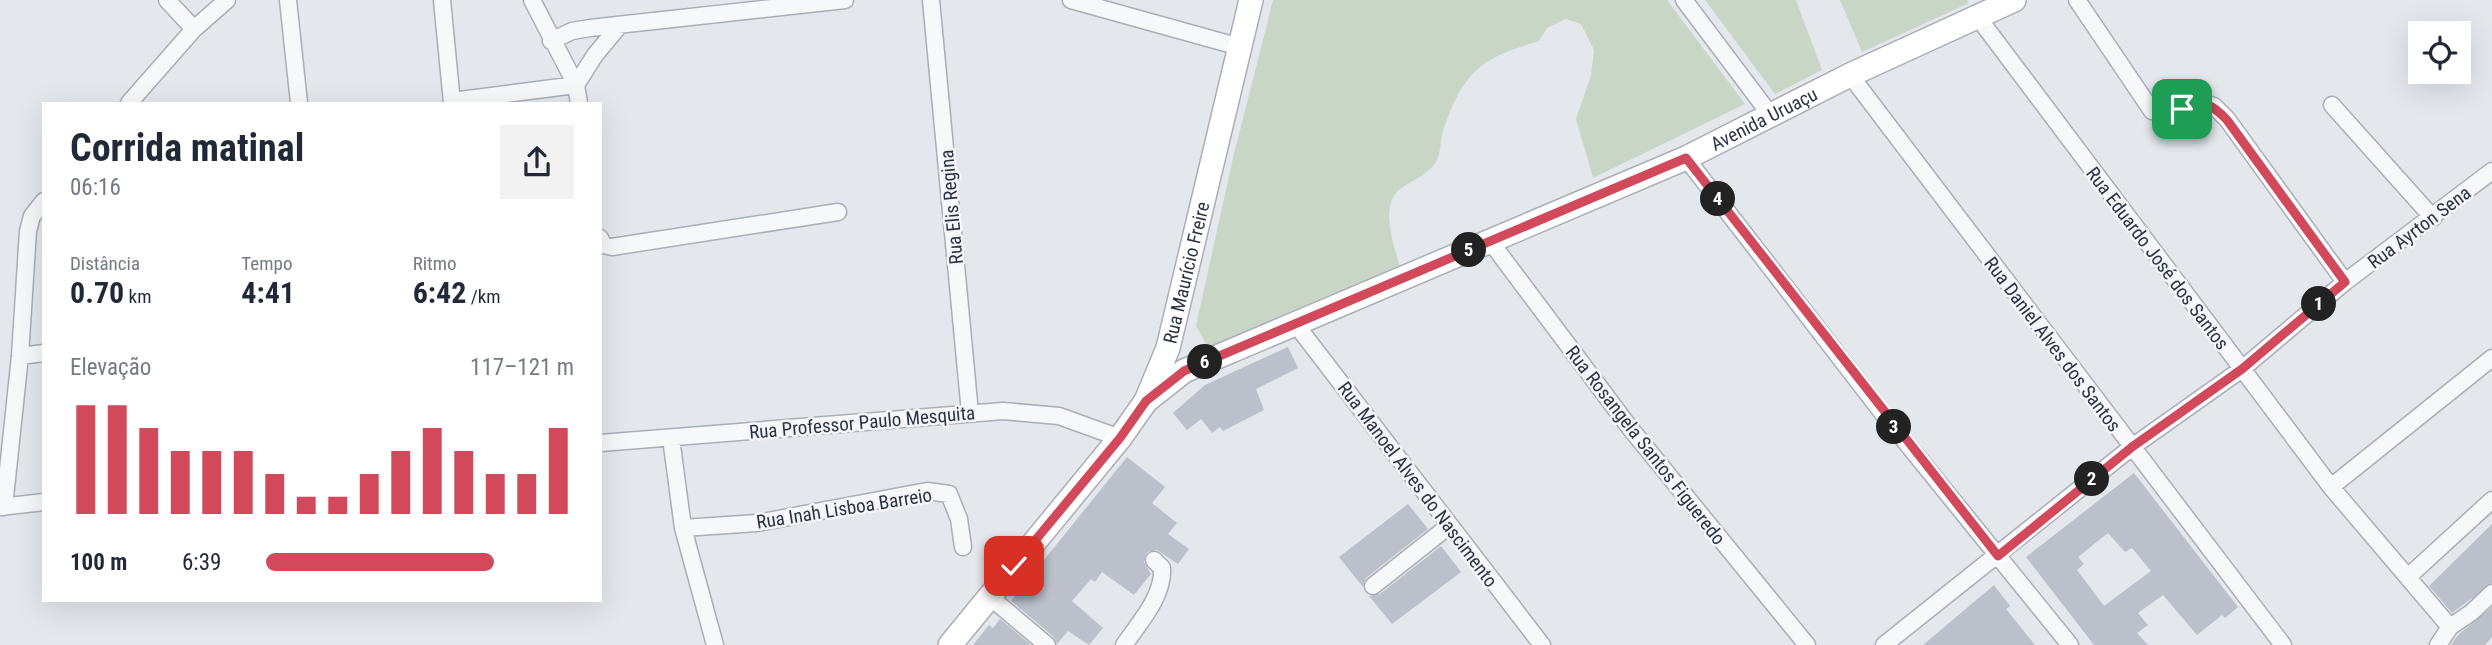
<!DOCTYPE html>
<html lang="pt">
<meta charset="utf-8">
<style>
body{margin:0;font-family:"Roboto Condensed",sans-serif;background:#f2f2f3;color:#1f2937;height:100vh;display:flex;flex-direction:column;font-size:26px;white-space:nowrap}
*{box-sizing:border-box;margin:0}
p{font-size:23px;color:#747a83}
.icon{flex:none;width:38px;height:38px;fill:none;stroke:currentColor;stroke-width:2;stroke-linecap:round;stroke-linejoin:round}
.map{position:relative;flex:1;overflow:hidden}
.side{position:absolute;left:42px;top:102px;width:560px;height:500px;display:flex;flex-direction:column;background:#fff;border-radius:0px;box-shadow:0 7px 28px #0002}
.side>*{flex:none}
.fabs{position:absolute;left:2408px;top:21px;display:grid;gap:14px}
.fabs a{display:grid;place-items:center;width:63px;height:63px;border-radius:0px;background:#fff;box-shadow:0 7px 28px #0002;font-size:35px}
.pin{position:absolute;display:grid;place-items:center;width:60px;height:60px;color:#fff;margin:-30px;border-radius:14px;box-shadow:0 4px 10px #0006}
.km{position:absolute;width:35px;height:35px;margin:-18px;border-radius:50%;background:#222;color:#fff;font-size:19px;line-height:35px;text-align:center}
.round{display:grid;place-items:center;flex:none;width:74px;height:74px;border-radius:0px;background:#f2f2f3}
.overview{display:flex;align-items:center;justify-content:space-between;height:119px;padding:0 28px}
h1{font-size:38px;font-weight:700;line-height:52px}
.metrics{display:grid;grid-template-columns:repeat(3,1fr);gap:10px;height:119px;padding:7px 28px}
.metrics div{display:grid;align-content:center}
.metrics b{font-size:30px;font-weight:700}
.metrics small{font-size:19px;font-weight:400}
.metrics p{font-size:19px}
.chart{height:196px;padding:14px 28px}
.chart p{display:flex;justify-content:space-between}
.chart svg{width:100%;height:126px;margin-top:7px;stroke:#d1495b;stroke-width:6}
ul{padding:0 28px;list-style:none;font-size:23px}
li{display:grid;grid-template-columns:112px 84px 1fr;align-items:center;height:52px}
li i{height:18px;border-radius:9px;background:#d1495b}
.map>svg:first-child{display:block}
.green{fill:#c9d6c5}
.building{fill:#bbc0ca;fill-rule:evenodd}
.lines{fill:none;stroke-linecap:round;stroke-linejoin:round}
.street-casing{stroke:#a9aeb7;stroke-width:19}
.secondary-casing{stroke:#a9aeb7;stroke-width:26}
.street{stroke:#f7f8fa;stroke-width:16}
.secondary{stroke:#fff;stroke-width:23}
.route-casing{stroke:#fff;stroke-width:14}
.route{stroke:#d1495b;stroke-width:9}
.labels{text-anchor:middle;stroke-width:5;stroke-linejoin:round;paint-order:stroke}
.street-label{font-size:19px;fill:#2b3445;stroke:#f4f6f9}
</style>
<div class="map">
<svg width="2492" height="645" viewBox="0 0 2492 645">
<rect width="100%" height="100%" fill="#e4e7ec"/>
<path class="green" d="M1273 0H1667L1745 104 1593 178 1576 119 1591 75 1594 50 1581 24 1566 19 1547 28 1539 41C1479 58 1463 73 1443 131 1440 140 1441 154 1436 162 1430 172 1416 179 1406 185 1376 200 1394 243 1400 268L1210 351 1196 326 1233 158Z
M1705 0H1796L1822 70 1775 94Z
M1840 0H1967L1969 3 1862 52Z"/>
<path class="building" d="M1288 347 1298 368 1256 389 1264 410 1223 431 1220 427 1212 433 1201 419 1187 430 1173 413 1205 385Z
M1127 457 1165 487 1152 503 1177 523 1168 534 1189 549 1178 564 1157 550 1147 552 1144 562 1151 574 1134 595 1102 572 1095 582 1091 579 1072 601 1103 628 1089 645 1068 631 1057 644 1054 637 1011 601Z
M2134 473 2238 607 2225 618 2222 615 2197 635 2163 595 2138 613 2148 625 2137 633 2148 645H2094L2026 557ZM2108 533 2125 552 2132 548 2151 571 2104 606 2077 570 2084 564 2078 557Z
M1408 504 1428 529 1366 578 1363 587 1339 557Z
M2492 524V583L2452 613 2429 586Z
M1441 546 1461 572 1392 624 1369 596 1380 594Z
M1994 585 2010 606 2006 609 2035 645H1923Z
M2492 607V637L2485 645H2451L2458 635Z
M1000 619 1031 645H973L989 625 993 628Z"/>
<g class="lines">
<g class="street-casing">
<path id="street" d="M167 0 194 29
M288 0 299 103
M442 0 452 103
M532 0 576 85 579 103
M931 0 970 413
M1071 0 1240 47
M1684 0 1772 117
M2077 0 2152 111 2172 116 2201 102 2214 106 2227 119 2345 282
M1977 16 2331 487 2450 627
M551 41 572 31 590 28 845 0
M1850 75 2283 645
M452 101 576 85 595 55 620 25
M129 103 194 29 227 0
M2332 105 2433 218
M1686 158 1891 424 2070 645
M600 238 603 245 612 247 838 212
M1490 241 1630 428 1807 645
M1294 322 1542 645
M20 356 44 353
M671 438 683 528 715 645
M600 443 1003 411 1059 416 1120 438
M2331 487 2492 358
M0 507 44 502
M4 507 20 356 28 231 32 216 44 201
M683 528 757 523 927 491 949 494 959 519 963 547
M2409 576 2492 500
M1373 586 1450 525
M990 597 1047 645
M2450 627 2472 612 2492 593
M1124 645C1139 623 1164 596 1162 568L1154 560
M1884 645 2132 447 2242 369 2345 282 2492 171
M2438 645 2450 627"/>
</g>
<g class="secondary-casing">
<g id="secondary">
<path id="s1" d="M1146 401 1184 371 1686 158 1850 75 2014 0"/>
<path id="s2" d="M950 645 1120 438 1146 401 1168 348 1251 0"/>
</g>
</g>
<use href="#street" class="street"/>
<use href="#secondary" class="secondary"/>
</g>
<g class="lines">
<g class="route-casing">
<path id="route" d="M1014 566 1120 438 1146 401 1184 371 1686 158 1998 556 2132 447 2242 369 2345 282 2227 120C2212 104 2202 98 2182 109"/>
</g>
<use href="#route" class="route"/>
</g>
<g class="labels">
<g class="street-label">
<text dy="7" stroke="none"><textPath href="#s1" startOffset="681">Avenida Uruaçu</textPath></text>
<text transform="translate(951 207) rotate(-95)" y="7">Rua Elis Regina</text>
<text transform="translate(2419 227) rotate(-37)" y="7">Rua Ayrton Sena</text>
<text transform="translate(2158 258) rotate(53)" y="7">Rua Eduardo José dos Santos</text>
<text dy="7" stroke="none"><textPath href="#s2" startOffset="448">Rua Maurício Freire</textPath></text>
<text transform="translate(2053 344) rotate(53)" y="7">Rua Daniel Alves dos Santos</text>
<text transform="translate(862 422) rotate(-5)" y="7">Rua Professor Paulo Mesquita</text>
<text transform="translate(1646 445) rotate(52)" y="7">Rua Rosangela Santos Figueredo</text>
<text transform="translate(1418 484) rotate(53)" y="7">Rua Manoel Alves do Nascimento</text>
<text transform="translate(844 508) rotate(-9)" y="7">Rua Inah Lisboa Barreio</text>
</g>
</g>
</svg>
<div class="fabs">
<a><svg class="icon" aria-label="locate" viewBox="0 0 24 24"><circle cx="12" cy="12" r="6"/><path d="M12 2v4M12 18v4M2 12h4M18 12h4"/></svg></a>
</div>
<div class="pin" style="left:2182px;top:109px;background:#1e9e55"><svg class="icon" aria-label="arrive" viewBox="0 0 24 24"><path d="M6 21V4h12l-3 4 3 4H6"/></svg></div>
<div class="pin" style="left:1014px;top:566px;background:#d93025"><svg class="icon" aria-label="check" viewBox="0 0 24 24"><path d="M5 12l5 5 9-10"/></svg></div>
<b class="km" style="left:2319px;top:304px">1</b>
<b class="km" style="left:2092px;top:479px">2</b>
<b class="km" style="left:1894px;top:427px">3</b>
<b class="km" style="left:1718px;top:199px">4</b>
<b class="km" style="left:1469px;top:250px">5</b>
<b class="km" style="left:1205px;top:362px">6</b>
<section class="side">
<div class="overview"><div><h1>Corrida matinal</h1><p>06:16</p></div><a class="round"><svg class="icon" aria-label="share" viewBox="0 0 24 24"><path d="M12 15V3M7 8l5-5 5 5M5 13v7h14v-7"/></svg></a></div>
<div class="metrics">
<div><p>Distância</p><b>0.70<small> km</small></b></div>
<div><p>Tempo</p><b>4:41</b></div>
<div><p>Ritmo</p><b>6:42<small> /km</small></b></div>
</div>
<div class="chart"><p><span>Elevação</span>117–121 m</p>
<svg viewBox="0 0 160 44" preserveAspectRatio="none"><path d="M5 44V6M15 44V6M25 44V14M35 44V22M45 44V22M55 44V22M65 44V30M75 44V38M85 44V38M95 44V30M105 44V22M115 44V14M125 44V22M135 44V30M145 44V30M155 44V14"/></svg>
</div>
<ul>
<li><b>100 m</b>6:39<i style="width:74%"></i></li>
</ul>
</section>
</div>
